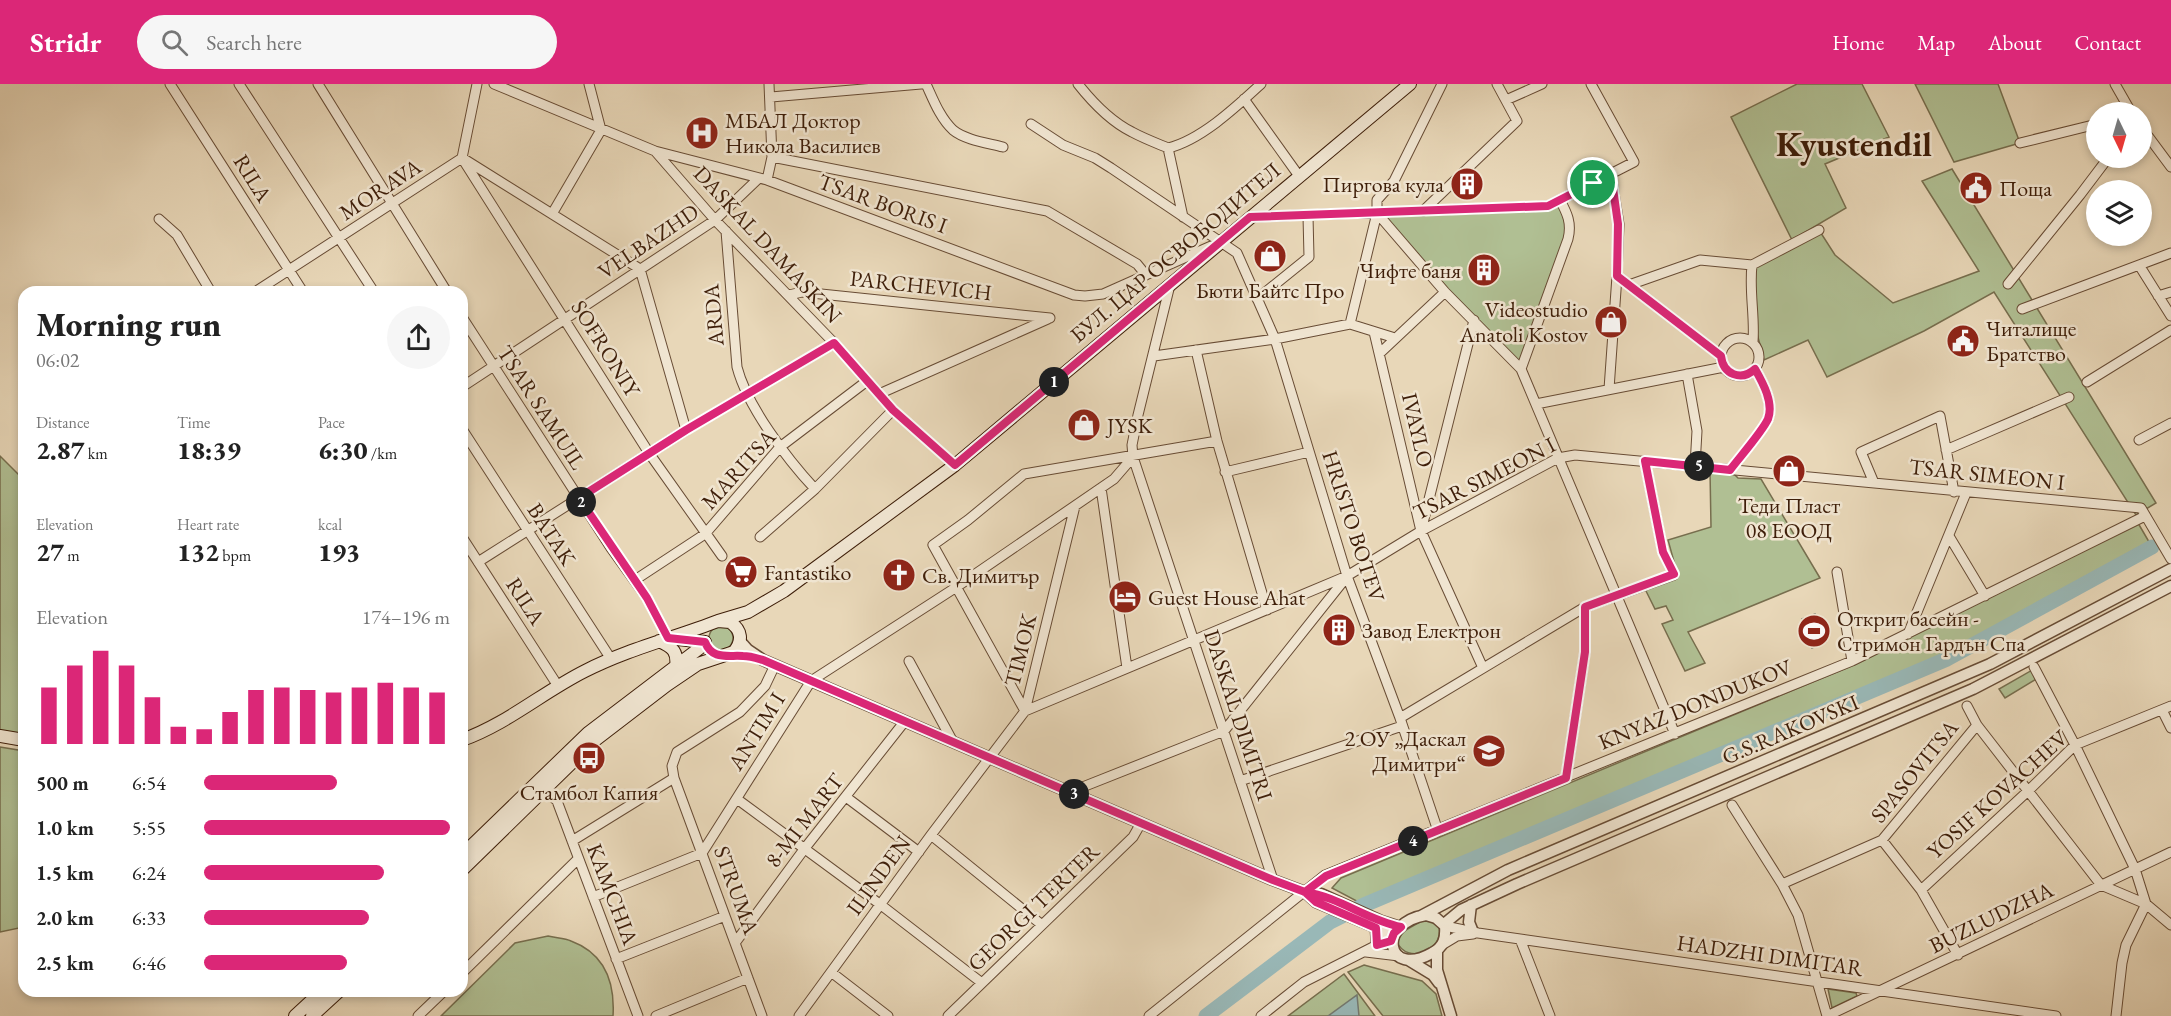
<!DOCTYPE html>
<meta charset="utf-8">
<style>
body{margin:0;font-family:"EB Garamond",serif;background:#f6f6f6;color:#222;height:100vh;display:flex;flex-direction:column;font-size:22px;white-space:nowrap}
*{box-sizing:border-box;margin:0}
p{font-size:20px;color:#767676}
.icon{flex:none;width:33px;height:33px;fill:none;stroke:currentColor;stroke-width:2;stroke-linecap:round;stroke-linejoin:round}
.map{position:relative;flex:1;overflow:hidden}
.sheet{position:absolute;left:18px;top:202px;width:450px;height:711px;display:flex;flex-direction:column;background:#fff;border-radius:18px;box-shadow:0 3px 9px #0003}
.sheet>*{flex:none}
.needle{width:39px;rotate:175deg}
.tools{position:absolute;left:2086px;top:18px;display:grid;gap:12px}
.tools a{display:grid;place-items:center;width:66px;height:66px;border-radius:50%;background:#fff;box-shadow:0 3px 9px #0003;font-size:30px}
.pin{position:absolute;display:grid;place-items:center;width:51px;height:51px;color:#fff;margin:-26px;border:3px solid #fff;border-radius:50%;box-shadow:0 2px 6px #0007}
.km{position:absolute;width:30px;height:30px;margin:-15px;border-radius:50%;background:#222;color:#fff;font-size:16px;line-height:30px;text-align:center}
.round{display:grid;place-items:center;flex:none;width:63px;height:63px;border-radius:32px;background:#f6f6f6}
.summary{display:flex;align-items:center;justify-content:space-between;height:102px;padding:0 18px}
h1{font-size:33px;font-weight:800;line-height:45px}
.figures{display:grid;grid-template-columns:repeat(3,1fr);gap:9px;height:102px;padding:6px 18px}
.figures div{display:grid;align-content:center}
.figures b{font-size:26px;font-weight:800}
.figures small{font-size:16px;font-weight:400}
.figures p{font-size:16px}
.chart{height:168px;padding:12px 18px}
.chart p{display:flex;justify-content:space-between}
.chart svg{width:100%;height:108px;margin-top:6px;stroke:#db2777;stroke-width:6}
ul{padding:0 18px;list-style:none;font-size:20px}
li{display:grid;grid-template-columns:96px 72px 1fr;align-items:center;height:45px}
li i{height:15px;border-radius:8px;background:#db2777}
header{display:flex;align-items:center;gap:36px;box-sizing:border-box;height:84px;padding:0 30px;background:#db2777;color:#fff}
header strong{font-size:28px}
nav{display:flex;gap:33px;margin-inline-start:auto;font-size:21px}
.search{width:420px;height:54px;background:#f6f6f6;display:flex;align-items:center;gap:15px;box-sizing:border-box;padding:0 21px;border-radius:33px;color:#767676;font-size:22px}
.map>svg:first-child{display:block}
.green{fill:#b0bf93;stroke:#776e4e;stroke-width:1.5}
.water{fill:#99b8b7;stroke:#757a71;stroke-width:1.5}
.lines{fill:none;stroke-linecap:round;stroke-linejoin:round}
.river{stroke:#99b8b7;stroke-width:15}
.minor-casing{stroke:#684c35;stroke-width:11}
.tertiary-casing{stroke:#684c35;stroke-width:13}
.secondary-casing{stroke:#3e1e09;stroke-width:14}
.minor{stroke:#f0e5d1;stroke-width:9}
.tertiary{stroke:#f0e5d1;stroke-width:10}
.secondary{stroke:#f0e5d1;stroke-width:12}
.route-casing{stroke:#fff;stroke-width:12}
.route{stroke:#db2777;stroke-width:8}
.labels{text-anchor:middle;stroke-width:5;stroke-linejoin:round;paint-order:stroke}
.poi-label{font-size:22px;fill:#3e1e09;stroke:#f0e5d1;text-anchor:start}
.street-label{font-size:22px;fill:#3e1e09;stroke:#f0e5d1}
.town-label{font-size:34px;font-weight:bold;fill:#3e1e09;stroke:#f0e5d1}
</style>
<header>
<strong>Stridr</strong>
<div class="search"><svg class="icon" aria-label="search" viewBox="0 0 24 24"><circle cx="10" cy="10" r="6"/><path d="M15 15l6 6"/></svg>Search here</div>
<nav><a>Home</a><a>Map</a><a>About</a><a>Contact</a></nav>
</header>
<div class="map">
<svg width="2171" height="932" viewBox="0 0 2171 932">
<rect width="100%" height="100%" fill="#e8d7b8"/>
<filter id="stains"><feTurbulence type="fractalNoise" baseFrequency=".00333" numOctaves="4"/><feColorMatrix values="0 0 0 0 .2 0 0 0 0 .09 0 0 0 0 .02 0 0 0 .5 -.17"/></filter>
<radialGradient id="worn" r=".72"><stop offset=".6" stop-color="#630" stop-opacity="0"/><stop offset="1" stop-color="#630" stop-opacity=".3"/></radialGradient>
<path class="green" d="M1797 0H1862L1889 53 1825 80 1846 124 1792 156 1731 33Z
M1915 0H1998L2020 59 1954 78Z
M1952 85 2156 419 2136 431 1994 208 1924 247 1827 293 1808 256 1764 276 1754 238 1752 181 1819 146 1835 171 1893 219 1979 187 1922 97Z
M1560 116 1571 144 1521 285 1377 129 1548 122Z
M0 372 24 396V653L0 649Z
M1710 386 1733 389 1738 394 1761 395 1820 494 1688 548 1705 579 1685 587 1662 540 1673 536 1666 522 1655 525 1645 505 1678 492 1668 456 1711 443Z
M2138 439 2152 463 1947 575 1364 821 1332 804 1341 794 1856 580Z
M709 554a12 12 0 1 1 24 0a12 12 0 1 1-24 0Z
M2034 585 2038 594 2005 614 1999 605Z
M0 663 24 667V843L0 848Z
M1422 837H1430L1439 843C1444 867 1407 881 1397 858 1401 846 1412 843 1422 837Z
M548 852C556 854 565 854 571 857 606 870 615 899 613 932H441L515 859Z
M1364 881 1422 897 1436 910 1442 932H1383L1348 888Z
M1344 890 1375 932H1288Z
M1828 905 1856 909 1857 912 1832 924Z"/>
<path class="water" d="M1815 530 1826 558 1812 564 1802 535Z
M1357 911 1359 932H1328Z"/>
<g class="lines">
<path class="river" d="M1206 932 1330 838 1364 821 1947 575 2152 463"/>
<g class="minor-casing">
<path id="minor" d="M170 0 303 208
M239 0 374 208
M318 0 447 208
M494 0 655 67 767 96 1074 211 1085 212 1103 210 1211 162
M926 0C933 15 940 34 953 46 965 56 988 59 1003 63
M1078 0C1093 19 1110 37 1132 48 1143 54 1156 59 1168 64L1183 133
M2115 0 2131 28
M771 13 921 0
M1244 15 1299 92
M1506 16 1542 0
M1031 40 1063 61 1095 74 1111 84 1237 169 1275 255 1347 492 1400 634 1438 747
M2142 44 2171 83
M2020 59 2097 40
M1168 64C1201 56 1236 23 1261 0
M655 67 715 136 834 259 893 326 955 381
M772 73 1047 127 1137 180 1146 191
M462 74 649 369 722 472
M464 75 640 185 686 346
M767 96 772 73 769 0
M1423 127 1517 37 1497 0
M1377 129 1445 208 1521 285 1675 650
M552 130 601 46 589 0
M1250 133 1548 122 1634 78 1591 0
M159 135 177 151 211 208
M726 147 737 283C747 322 787 375 815 405
M1752 181C1749 207 1755 232 1753 258
M1752 181 1819 146
M2139 181 2171 232
M1617 192 1721 272
M2008 200 2080 111 2108 74
M1170 201 1138 331 1132 361 1133 373 1273 796
M1629 201 1700 176 1752 181
M255 208 462 74 477 0
M789 211 802 208 1050 234
M2158 212 2171 208
M1257 215 1309 173 1308 132
M2022 225 2171 169
M462 233 611 464 647 514 668 554
M1350 240 1377 129V116L1394 97 1442 0
M1374 248 1421 447 1483 584
M1721 273a19 19 0 1 1 38 0a19 19 0 1 1-38 0Z
M1196 266 1217 357 1267 526
M1380 269 1445 208
M1154 272 1275 255 1350 240 1395 254
M1521 285 1568 155C1572 139 1567 129 1560 116
M1687 290 1697 347 1695 382
M2087 298 2171 246
M462 303 715 136 759 94
M1609 305 1617 192 1619 140 1611 90
M879 310 1048 235
M1536 320 1724 283
M462 345 611 575
M2139 356 2171 339
M1217 357 1024 390 968 436 933 461 1025 627 1347 492 1421 447 1558 374 1575 371 2141 424 2171 475
M1946 366 2069 313
M1730 386C1739 374 1762 348 1768 335 1774 319 1763 299 1755 285
M1225 388 1309 368
M1874 399 1861 368 1940 332 1954 408
M1101 404 1127 584
M1422 443 1474 236
M1949 452 1985 512
M462 453 558 602
M760 453 815 405 893 326
M478 478 686 346 834 259
M1837 488 1852 577
M635 496 705 450 780 363 867 297
M1908 550 1966 409
M909 577 953 658
M2034 583 2075 661 2135 785 2146 820 2171 841
M1967 622 1977 641 2101 801 2146 820 2126 861 2122 879 2116 932
M2162 626 2171 644
M1400 634 1585 523 1674 491 1663 468 1645 377
M674 694 762 932
M1566 694 1585 568V523
M1240 697 1402 642
M545 705 557 717 638 932
M1070 708 1224 647 1345 495
M846 713 919 768
M737 715 881 821 982 899
M1732 721 1782 800 1798 831 1827 932
M931 751 1042 841
M1882 756 1921 806 1958 871
M572 757 674 694 672 682 677 668 740 628 765 602 775 581
M1782 800 1882 756 1977 641
M1921 806 2028 707 2075 661 2171 622
M593 813 702 769 811 597 955 504 1114 395 1133 373
M1445 842 1478 849 2056 932
M1520 855 1550 932
M735 859 805 764 905 637
M1442 861 1457 852 1473 850
M1366 868 1399 872
M616 875 725 832
M831 888 888 932
M462 889 578 775
M418 932 443 908
M656 932 748 894
M799 932 931 751 1025 627 1075 422
M948 932 1133 753 1141 739
M1149 932 1325 791 1852 577 2145 432
M1261 932 1304 898 1377 861 1391 857
M1827 932 2171 768"/>
</g>
<g class="tertiary-casing">
<path id="tertiary" d="M740 557 748 566 763 576 1273 796 1305 808 1321 810 1381 837 1400 843
M1305 808 1316 818 1382 846 1392 855
M1471 821 1469 838 1473 848
M1426 831 1436 834 1445 842C1446 854 1444 863 1432 869 1386 895 1376 839 1426 831Z
M1421 832 1508 786 1990 580 2171 485
M1444 840 1461 826 1517 800 1973 605 2171 502
M1376 844 1377 861
M1437 866V886L1451 932
M1410 877 1433 891 1439 899"/>
</g>
<g class="secondary-casing">
<path id="secondary" d="M718 537 748 528 784 507 955 381 1410 0
M669 554 705 558
M659 557C673 563 678 568 676 583
M0 652 24 656
M462 656C507 640 543 608 585 587 628 565 674 554 718 537L730 538C742 546 743 557 734 568L698 580 667 601 594 657 462 786
M462 771 588 649 705 560
M295 932 321 908
M312 932 338 908"/>
</g>
<use href="#minor" class="minor"/>
<use href="#tertiary" class="tertiary"/>
<use href="#secondary" class="secondary"/>
</g>
<g class="lines">
<g class="route-casing">
<path id="route" d="M1593 99 1548 122 1250 133 955 381 893 326 834 259 686 346 579 414 647 514 668 554 705 558C712 576 727 571 743 572 750 572 756 574 763 576L1273 796 1305 808 1316 818 1376 844 1377 861 1391 857 1394 849 1401 843C1367 836 1339 813 1305 808L1326 792 1566 694 1585 568V523L1674 490 1663 468 1645 377 1730 386C1739 374 1762 348 1768 335 1774 319 1763 299 1755 285 1741 298 1723 290 1721 272L1617 192 1618 140 1611 90 1593 99"/>
</g>
<use href="#route" class="route"/>
</g>
<defs>
<g id="hospital-disc" transform="scale(1.725)"><circle r="9.5" fill="#8f2418" stroke="#f0e5d1"/><path d="M-5-5h3v3.5h4V-5h3V5h-3V1.5h-4V5h-3Z" fill="#fff"/></g>
<g id="building-disc" transform="scale(1.725)"><circle r="9.5" fill="#8f2418" stroke="#f0e5d1"/><path d="M-4-6H4V6H1V3H-1V6H-4ZM-2.5-4.3h1.7v1.8h-1.7ZM.8-4.3h1.7v1.8H.8ZM-2.5-1h1.7V.8h-1.7ZM.8-1h1.7V.8H.8Z" fill="#fff"/></g>
<g id="civic-disc" transform="scale(1.725)"><circle r="9.5" fill="#8f2418" stroke="#f0e5d1"/><path d="M-.6-6.5H3V-4.5H.6V-3L4-1V1h2V6H-6V1h2V-1L-.6-3ZM-1.2 2.5V6h2.4V2.5Z" fill="#fff"/></g>
<g id="shop-disc" transform="scale(1.725)"><circle r="9.5" fill="#8f2418" stroke="#f0e5d1"/><path d="M-5-2.5h2.3a2.7 3.5 0 0 1 5.4 0H5L5.5 6h-11ZM-1.5-2.5h3a1.5 2.3 0 0 0-3 0Z" fill="#fff"/></g>
<g id="supermarket-disc" transform="scale(1.725)"><circle r="9.5" fill="#8f2418" stroke="#f0e5d1"/><path d="M-6-5.5h2.5l.6 2H6L4.5 2H-2.5L-4.4-4H-6ZM-1.5 3.2a1.3 1.3 0 1 0 .1 0ZM3 3.2a1.3 1.3 0 1 0 .1 0Z" fill="#fff"/></g>
<g id="church-disc" transform="scale(1.725)"><circle r="9.5" fill="#8f2418" stroke="#f0e5d1"/><path d="M-1.2-6h2.4v3.5h3.3v2.4h-3.3V6h-2.4V-.1h-3.3v-2.4h3.3Z" fill="#fff"/></g>
<g id="hotel-disc" transform="scale(1.725)"><circle r="9.5" fill="#8f2418" stroke="#f0e5d1"/><path d="M-6-4.5h1.5V1H6V5H4.5V3h-9V5H-6ZM-4 0a1.8 1.8 0 1 1 3.6 0ZM.5 0V-2.5h3Q6-2.5 6 0Z" fill="#fff"/></g>
<g id="stadium-disc" transform="scale(1.725)"><circle r="9.5" fill="#8f2418" stroke="#f0e5d1"/><path d="M0-5a6.5 5 0 1 0 0 10a6.5 5 0 1 0 0-10ZM-3.5-1.8h7v3.6h-7Z" fill="#fff"/></g>
<g id="school-disc" transform="scale(1.725)"><circle r="9.5" fill="#8f2418" stroke="#f0e5d1"/><path d="M0-5L7-2L0 1L-7-2ZM-4 1L0 2.5L4 1V4Q0 6-4 4Z" fill="#fff"/></g>
<g id="bus-disc" transform="scale(1.725)"><circle r="9.5" fill="#8f2418" stroke="#f0e5d1"/><path d="M-5-6H5V4H4V6H2V4H-2V6H-4V4H-5ZM-3.5-4V0h7V-4ZM-3.5 1.2v1.5H-2V1.2ZM2 1.2v1.5H3.5V1.2Z" fill="#fff"/></g>
</defs>
<g fill-rule="evenodd">
<use href="#hospital-disc" x="702" y="49"/>
<use href="#building-disc" x="1467" y="100"/>
<use href="#civic-disc" x="1976" y="104"/>
<use href="#shop-disc" x="1270" y="172"/>
<use href="#building-disc" x="1484" y="186"/>
<use href="#shop-disc" x="1611" y="238"/>
<use href="#civic-disc" x="1963" y="257"/>
<use href="#shop-disc" x="1084" y="341"/>
<use href="#shop-disc" x="1789" y="387"/>
<use href="#supermarket-disc" x="741" y="488"/>
<use href="#church-disc" x="899" y="491"/>
<use href="#hotel-disc" x="1125" y="513"/>
<use href="#building-disc" x="1339" y="546"/>
<use href="#stadium-disc" x="1814" y="547"/>
<use href="#school-disc" x="1489" y="667"/>
<use href="#bus-disc" x="589" y="674"/>
</g>
<g class="labels">
<g class="poi-label">
<text x="725" y="44">МБАЛ Доктор<tspan x="725" dy="25">Никола Василиев</tspan></text>
<text x="1444" y="108" text-anchor="end">Пиргова кула</text>
<text x="1999" y="112">Поща</text>
<text x="1461" y="194" text-anchor="end">Чифте баня</text>
<text x="1270" y="214" text-anchor="middle">Бюти Байтс Про</text>
<text x="1588" y="233" text-anchor="end">Videostudio<tspan x="1588" dy="25">Anatoli Kostov</tspan></text>
<text x="1986" y="252">Читалище<tspan x="1986" dy="25">Братство</tspan></text>
<text x="1107" y="349">JYSK</text>
<text x="1789" y="429" text-anchor="middle">Теди Пласт<tspan x="1789" dy="25">08 ЕООД</tspan></text>
<text x="764" y="496">Fantastiko</text>
<text x="922" y="499">Св. Димитър</text>
<text x="1148" y="521">Guest House Ahat</text>
<text x="1837" y="542">Открит басейн -<tspan x="1837" dy="25">Стримон Гардън Спа</tspan></text>
<text x="1362" y="554">Завод Електрон</text>
<text x="1466" y="662" text-anchor="end">2 ОУ „Даскал<tspan x="1466" dy="25">Димитри“</tspan></text>
<text x="589" y="716" text-anchor="middle">Стамбол Капия</text>
</g>
<g class="street-label">
<text transform="translate(253 94) rotate(58)" y="8">RILA</text>
<text transform="translate(380 105) rotate(-33)" y="8">MORAVA</text>
<text transform="translate(883 119) rotate(20)" y="8">TSAR BORIS I</text>
<text transform="translate(648 157) rotate(-34)" y="8">VELBAZHD</text>
<text transform="translate(768 160) rotate(47)" y="8">DASKAL DAMASKIN</text>
<text transform="translate(1175 168) rotate(-40)" y="8">БУЛ. ЦАР ОСВОБОДИТЕЛ</text>
<text transform="translate(921 201) rotate(6)" y="8">PARCHEVICH</text>
<text transform="translate(713 231) rotate(-95)" y="8">ARDA</text>
<text transform="translate(606 264) rotate(58)" y="8">SOFRONIY</text>
<text transform="translate(542 323) rotate(57)" y="8">TSAR SAMUIL</text>
<text transform="translate(1418 346) rotate(77)" y="8">IVAYLO</text>
<text transform="translate(738 385) rotate(-48)" y="8">MARITSA</text>
<text transform="translate(1987 390) rotate(6)" y="8">TSAR SIMEON I</text>
<text transform="translate(1484 394) rotate(-27)" y="8">TSAR SIMEON I</text>
<text transform="translate(1354 442) rotate(72)" y="8">HRISTO BOTEV</text>
<text transform="translate(552 450) rotate(57)" y="8">BATAK</text>
<text transform="translate(526 517) rotate(57)" y="8">RILA</text>
<text transform="translate(1020 566) rotate(-76)" y="8">TIMOK</text>
<text transform="translate(1695 620) rotate(-22)" y="8">KNYAZ DONDUKOV</text>
<text transform="translate(1239 631) rotate(72)" y="8">DASKAL DIMITRI</text>
<text transform="translate(1790 645) rotate(-23)" y="8">G.S.RAKOVSKI</text>
<text transform="translate(756 647) rotate(-58)" y="8">ANTIM I</text>
<text transform="translate(1914 687) rotate(-51)" y="8">SPASOVITSA</text>
<text transform="translate(1997 710) rotate(-42)" y="8">YOSIF KOVACHEV</text>
<text transform="translate(804 736) rotate(-52)" y="8">8-MI MART</text>
<text transform="translate(878 791) rotate(-54)" y="8">ILINDEN</text>
<text transform="translate(737 806) rotate(70)" y="8">STRUMA</text>
<text transform="translate(613 810) rotate(69)" y="8">KAMCHIA</text>
<text transform="translate(1033 823) rotate(-44)" y="8">GEORGI TERTER</text>
<text transform="translate(1991 833) rotate(-26)" y="8">BUZLUDZHA</text>
<text transform="translate(1770 871) rotate(8)" y="8">HADZHI DIMITAR</text>
</g>
<g class="town-label">
<text x="1854" y="72">Kyustendil</text>
</g>
</g>
<rect width="100%" height="100%" filter="url(#stains)"/>
<rect width="100%" height="100%" fill="url(#worn)"/>
</svg>
<div class="tools">
<a><svg class="needle" viewBox="-14 -14 28 28"><path d="M0-13l5 13h-10z" fill="#e53935"/><path d="M0 13l5-13h-10z" fill="#767676"/></svg></a>
<a><svg class="icon" aria-label="layers" viewBox="0 0 24 24"><path d="M12 4l9 5-9 5-9-5zM3 14l9 5 9-5"/></svg></a>
</div>
<div class="pin" style="left:1593px;top:99px;background:#1e9e55"><svg class="icon" aria-label="arrive" viewBox="0 0 24 24"><path d="M6 21V4h12l-3 4 3 4H6"/></svg></div>
<b class="km" style="left:1054px;top:298px">1</b>
<b class="km" style="left:581px;top:418px">2</b>
<b class="km" style="left:1074px;top:710px">3</b>
<b class="km" style="left:1413px;top:757px">4</b>
<b class="km" style="left:1699px;top:382px">5</b>
<section class="sheet">
<div class="summary"><div><h1>Morning run</h1><p>06:02</p></div><a class="round"><svg class="icon" aria-label="share" viewBox="0 0 24 24"><path d="M12 15V3M7 8l5-5 5 5M5 13v7h14v-7"/></svg></a></div>
<div class="figures">
<div><p>Distance</p><b>2.87<small> km</small></b></div>
<div><p>Time</p><b>18:39</b></div>
<div><p>Pace</p><b>6:30<small> /km</small></b></div>
</div>
<div class="figures">
<div><p>Elevation</p><b>27<small> m</small></b></div>
<div><p>Heart rate</p><b>132<small> bpm</small></b></div>
<div><p>kcal</p><b>193</b></div>
</div>
<div class="chart"><p><span>Elevation</span>174–196 m</p>
<svg viewBox="0 0 160 44" preserveAspectRatio="none"><path d="M5 44V21M15 44V12M25 44V6M35 44V12M45 44V25M55 44V37M65 44V38M75 44V31M85 44V22M95 44V21M105 44V22M115 44V23M125 44V21M135 44V19M145 44V21M155 44V23"/></svg>
</div>
<ul>
<li><b>500 m</b>6:54<i style="width:54%"></i></li>
<li><b>1.0 km</b>5:55<i style="width:100%"></i></li>
<li><b>1.5 km</b>6:24<i style="width:73%"></i></li>
<li><b>2.0 km</b>6:33<i style="width:67%"></i></li>
<li><b>2.5 km</b>6:46<i style="width:58%"></i></li>
</ul>
</section>
</div>
